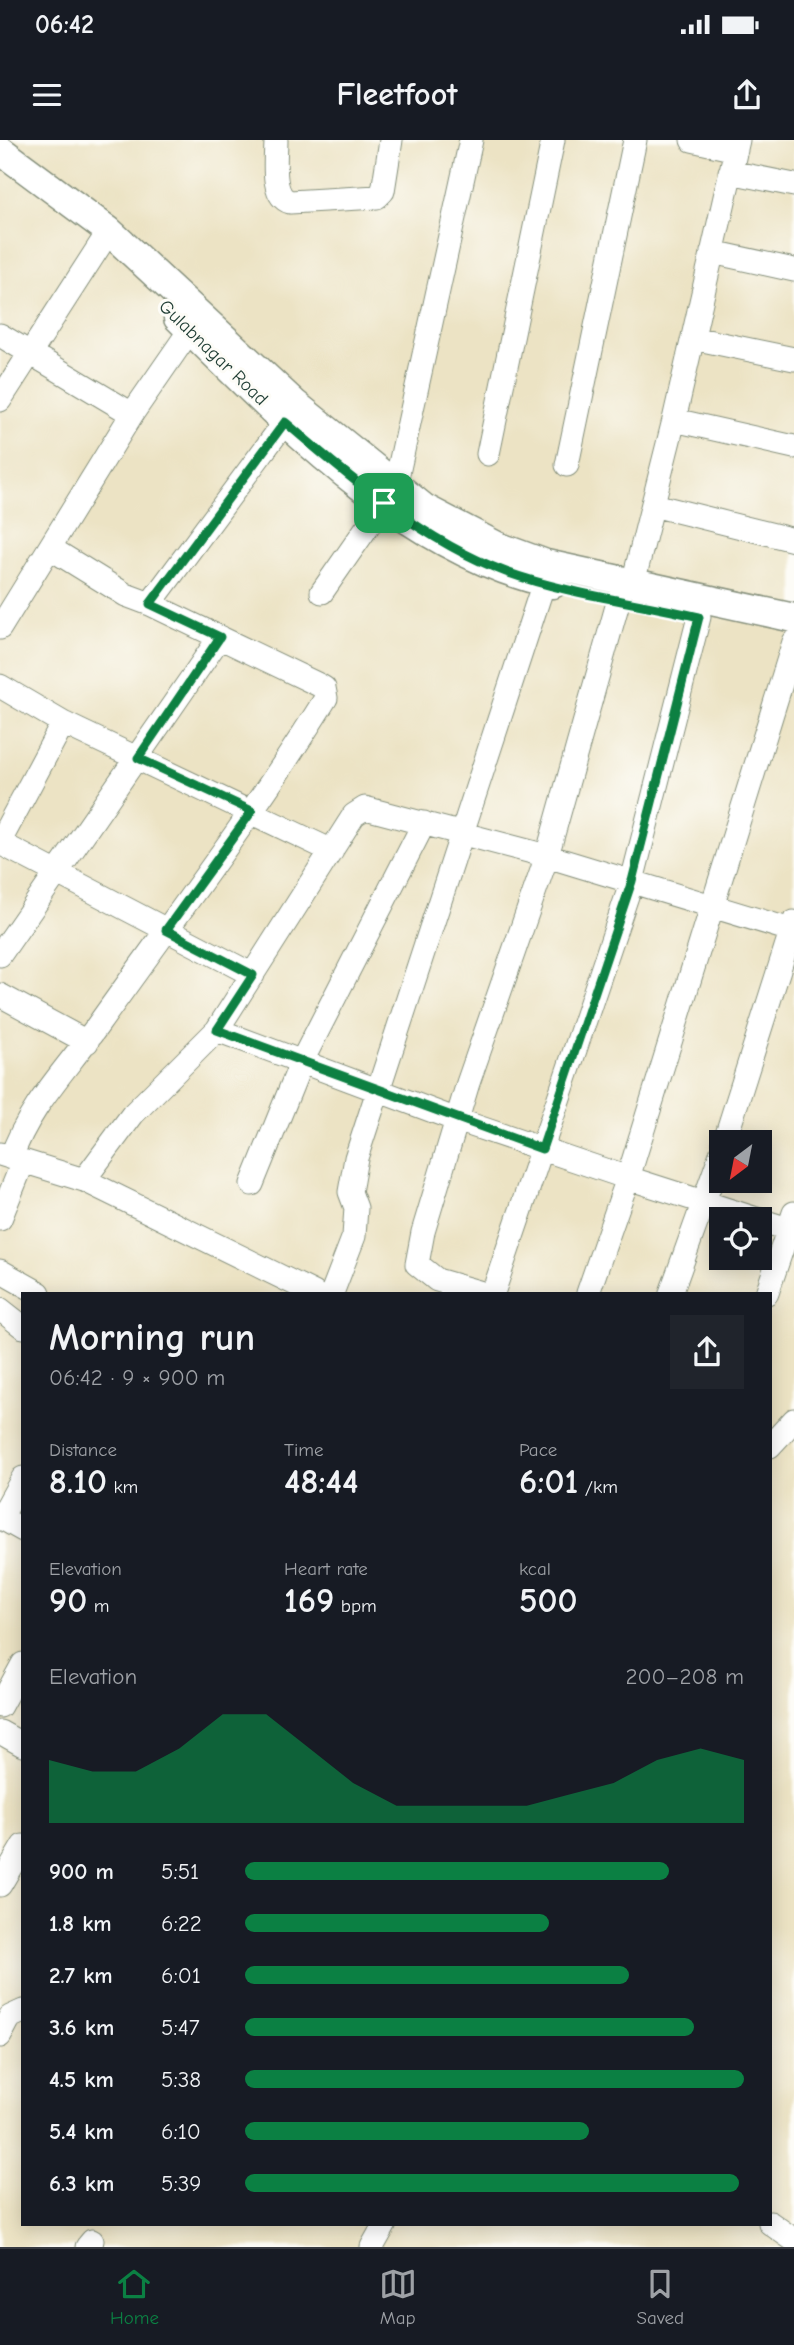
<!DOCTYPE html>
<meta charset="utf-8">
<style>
body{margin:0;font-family:"Comic Neue",sans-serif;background:#20242c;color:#f1f3f6;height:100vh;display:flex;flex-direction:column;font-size:26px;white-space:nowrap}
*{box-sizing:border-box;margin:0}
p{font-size:23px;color:#9ea1a6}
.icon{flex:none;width:38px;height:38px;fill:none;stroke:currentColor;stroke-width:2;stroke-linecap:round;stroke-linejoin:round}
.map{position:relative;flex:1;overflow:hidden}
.drawer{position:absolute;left:21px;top:1152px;width:751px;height:934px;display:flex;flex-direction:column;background:#171b24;border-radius:0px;box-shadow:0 4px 18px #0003}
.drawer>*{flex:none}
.needle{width:46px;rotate:212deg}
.fabs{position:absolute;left:709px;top:990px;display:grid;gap:14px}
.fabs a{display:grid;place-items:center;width:63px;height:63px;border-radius:0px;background:#171b24;box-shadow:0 4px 18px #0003;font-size:35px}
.pin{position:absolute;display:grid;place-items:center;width:60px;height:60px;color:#fff;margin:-30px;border-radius:14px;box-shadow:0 4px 10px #0006}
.round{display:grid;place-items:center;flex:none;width:74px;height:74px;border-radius:0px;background:#20242c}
.headline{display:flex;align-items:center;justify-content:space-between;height:119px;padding:0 28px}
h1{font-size:38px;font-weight:700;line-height:52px}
.stats{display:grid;grid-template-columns:repeat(3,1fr);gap:10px;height:119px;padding:7px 28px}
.stats div{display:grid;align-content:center}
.stats b{font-size:35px;font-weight:700}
.stats small{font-size:19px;font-weight:400}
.stats p{font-size:19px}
.chart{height:196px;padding:14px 28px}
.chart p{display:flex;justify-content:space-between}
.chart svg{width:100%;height:126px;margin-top:7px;fill:#0b8043;opacity:.7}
ul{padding:0 28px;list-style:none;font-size:23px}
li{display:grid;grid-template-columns:112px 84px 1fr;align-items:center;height:52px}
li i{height:18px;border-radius:9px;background:#0b8043}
.status{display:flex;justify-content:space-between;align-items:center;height:49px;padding:0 35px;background:#171b24;direction:ltr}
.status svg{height:19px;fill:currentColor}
header{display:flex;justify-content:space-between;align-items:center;height:91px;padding:0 28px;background:#171b24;font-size:32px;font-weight:700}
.tab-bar{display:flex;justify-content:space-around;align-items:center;height:98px;border-top:2px solid #363941;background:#171b24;font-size:19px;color:#9ea1a6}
.tab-bar a{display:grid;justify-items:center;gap:4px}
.tab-bar .on{color:#0b8043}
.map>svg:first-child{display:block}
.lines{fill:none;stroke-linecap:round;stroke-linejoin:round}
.minor-casing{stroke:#86907c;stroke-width:25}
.major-casing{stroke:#86907c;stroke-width:31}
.minor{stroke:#fff;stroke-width:23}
.major{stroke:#fff;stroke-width:28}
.route-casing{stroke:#fff;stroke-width:14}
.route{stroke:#0b8043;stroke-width:9}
.labels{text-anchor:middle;stroke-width:6;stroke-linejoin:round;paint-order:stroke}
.street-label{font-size:19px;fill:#1f3d34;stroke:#fdfcf7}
</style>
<div class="status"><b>06:42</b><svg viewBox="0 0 49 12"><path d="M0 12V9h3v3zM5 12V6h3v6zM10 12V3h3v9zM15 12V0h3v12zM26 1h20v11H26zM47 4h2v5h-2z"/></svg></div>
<header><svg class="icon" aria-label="menu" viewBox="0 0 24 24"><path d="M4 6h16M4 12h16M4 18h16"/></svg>Fleetfoot<svg class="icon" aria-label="share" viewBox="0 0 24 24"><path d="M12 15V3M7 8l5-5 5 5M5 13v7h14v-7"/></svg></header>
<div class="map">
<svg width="794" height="2107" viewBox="0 0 794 2107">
<rect width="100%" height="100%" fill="#fdfcf7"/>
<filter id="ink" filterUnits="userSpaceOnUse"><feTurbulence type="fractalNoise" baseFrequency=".0143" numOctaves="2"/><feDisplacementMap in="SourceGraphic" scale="14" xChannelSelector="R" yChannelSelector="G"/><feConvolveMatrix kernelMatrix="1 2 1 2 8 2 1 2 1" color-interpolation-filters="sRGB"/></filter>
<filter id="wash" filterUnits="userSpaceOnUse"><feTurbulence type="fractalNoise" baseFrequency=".00686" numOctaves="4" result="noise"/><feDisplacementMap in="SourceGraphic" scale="28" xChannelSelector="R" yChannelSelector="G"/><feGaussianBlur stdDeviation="1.57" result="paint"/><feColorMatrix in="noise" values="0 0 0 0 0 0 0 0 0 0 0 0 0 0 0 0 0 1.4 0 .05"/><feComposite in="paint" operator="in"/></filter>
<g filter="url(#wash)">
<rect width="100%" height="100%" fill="#ece3c4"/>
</g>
<g filter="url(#ink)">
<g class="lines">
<g class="minor-casing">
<path id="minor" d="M276 0C276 18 270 56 290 62L377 57 383 51 391 0
M692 0 736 10
M730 32 794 45
M712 112 794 130
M0 195 132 274
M693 198 794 219
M0 260 109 91
M674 280 794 307
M488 314 553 0
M567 325 635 0
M653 365 794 400
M50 408 126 455 150 464
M633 443 674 280 738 0
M322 452 395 347 471 0
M0 488 132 274 190 190
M794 502C738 680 683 859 628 1038L457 980 217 890 354 675 365 668 547 716 794 791
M0 546 63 583 332 711
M0 701 63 583
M0 703 253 835
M0 815 220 497
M0 855 87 902
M724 1003 794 782
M0 1014 84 1040 314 1153
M11 1018C29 966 67 929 98 885 175 777 256 671 326 558L324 548 319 545 150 464 285 282
M84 1040 133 974 217 890
M252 1044 301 923 424 683
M0 1079 23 1022
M0 1131 39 1153
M332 1153 354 1096 356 1068 350 1052 356 1018 544 442
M482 1153 437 1140 417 1124 423 1092 468 943 547 716 619 459
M493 1153 632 741 699 477
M588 1153 628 1038 794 1091
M671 1153 721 1014
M767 1153 794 1073
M0 1169 23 1187
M770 1306 794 1280
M0 1377 23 1390
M0 1379 23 1338
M0 1566 23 1524
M0 1592 23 1605
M0 1745 23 1706
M0 1896 10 1877 23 1871
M770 2083 794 2100
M87 2107 92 2101
M372 2107 385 2084"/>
</g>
<g class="major-casing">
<path id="major" d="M0 10 109 91 295 264 424 368 497 406 546 424 794 478
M178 178C282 280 406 412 553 444"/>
</g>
<use href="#minor" class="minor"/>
<use href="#major" class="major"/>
</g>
</g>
<g class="lines" filter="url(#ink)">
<g class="route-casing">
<path id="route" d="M285 282C350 338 424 402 506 432 567 454 636 462 699 477L632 741 542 1009 217 890 253 835 166 790 252 671 138 618 220 497 150 464Z"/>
</g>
<use href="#route" class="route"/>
</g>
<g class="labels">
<g class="street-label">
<text transform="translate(214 212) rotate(44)" y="7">Gulabnagar Road</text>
</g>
</g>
</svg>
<div class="fabs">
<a><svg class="needle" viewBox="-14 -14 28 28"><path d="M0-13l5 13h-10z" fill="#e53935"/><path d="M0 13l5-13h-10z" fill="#9ea1a6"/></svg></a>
<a><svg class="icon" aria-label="locate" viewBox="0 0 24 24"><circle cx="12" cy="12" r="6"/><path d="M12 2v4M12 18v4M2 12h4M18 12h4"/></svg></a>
</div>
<div class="pin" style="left:384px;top:363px;background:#1e9e55"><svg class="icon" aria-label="arrive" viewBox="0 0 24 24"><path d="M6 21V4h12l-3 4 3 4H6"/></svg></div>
<section class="drawer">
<div class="headline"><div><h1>Morning run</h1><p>06:42 · 9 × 900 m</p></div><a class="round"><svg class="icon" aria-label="share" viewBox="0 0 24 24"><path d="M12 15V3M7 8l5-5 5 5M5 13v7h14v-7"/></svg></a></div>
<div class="stats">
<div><p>Distance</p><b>8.10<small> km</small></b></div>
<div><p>Time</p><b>48:44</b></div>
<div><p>Pace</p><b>6:01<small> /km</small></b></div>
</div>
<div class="stats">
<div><p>Elevation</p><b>90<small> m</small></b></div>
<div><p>Heart rate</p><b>169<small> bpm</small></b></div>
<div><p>kcal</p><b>500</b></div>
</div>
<div class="chart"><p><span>Elevation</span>200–208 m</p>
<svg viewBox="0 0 160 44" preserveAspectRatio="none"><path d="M0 44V22L10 26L20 26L30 18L40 6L50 6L60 18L70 30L80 38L90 38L100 38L110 38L120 34L130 30L140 22L150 18L160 22V44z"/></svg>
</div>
<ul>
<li><b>900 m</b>5:51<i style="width:85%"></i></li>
<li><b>1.8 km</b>6:22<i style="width:61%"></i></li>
<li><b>2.7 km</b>6:01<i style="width:77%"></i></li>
<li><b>3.6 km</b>5:47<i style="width:90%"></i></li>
<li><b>4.5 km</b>5:38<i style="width:100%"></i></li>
<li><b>5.4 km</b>6:10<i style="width:69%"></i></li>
<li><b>6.3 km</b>5:39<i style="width:99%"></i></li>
</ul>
</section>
</div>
<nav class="tab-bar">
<a class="on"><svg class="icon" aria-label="home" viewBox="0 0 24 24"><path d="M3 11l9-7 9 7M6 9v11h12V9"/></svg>Home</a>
<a><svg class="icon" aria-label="map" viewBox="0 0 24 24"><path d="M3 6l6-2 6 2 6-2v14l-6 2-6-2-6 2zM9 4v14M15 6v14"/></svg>Map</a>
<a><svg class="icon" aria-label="saved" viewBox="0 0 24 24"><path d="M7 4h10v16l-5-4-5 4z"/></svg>Saved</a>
</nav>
